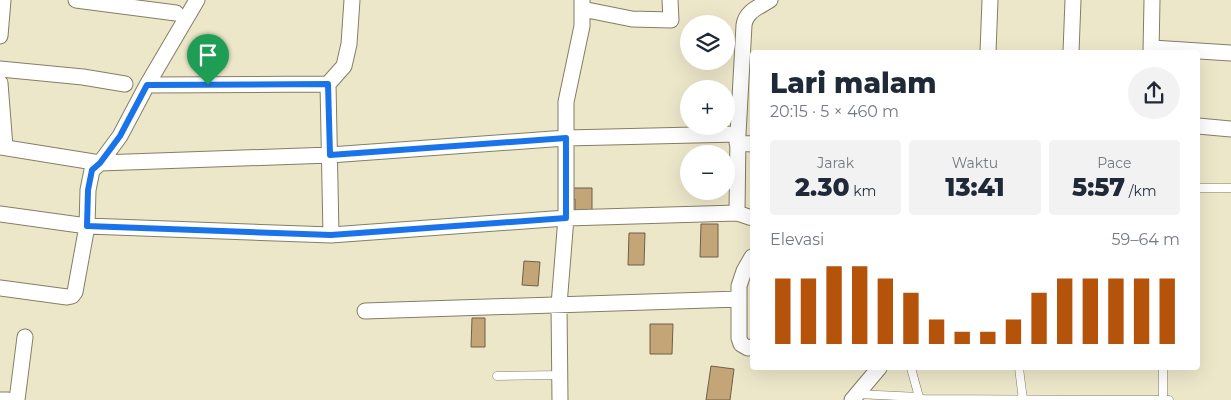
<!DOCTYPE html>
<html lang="id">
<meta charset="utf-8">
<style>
body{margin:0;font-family:Montserrat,sans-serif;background:#f2f2f3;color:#1f2937;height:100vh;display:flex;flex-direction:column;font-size:19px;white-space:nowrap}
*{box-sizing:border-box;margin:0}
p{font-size:16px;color:#747a83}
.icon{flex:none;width:28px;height:28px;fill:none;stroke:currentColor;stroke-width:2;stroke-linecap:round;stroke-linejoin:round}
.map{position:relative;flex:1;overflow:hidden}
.sheet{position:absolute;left:750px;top:50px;width:450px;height:320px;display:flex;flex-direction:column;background:#fff;border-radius:5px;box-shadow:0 5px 20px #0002}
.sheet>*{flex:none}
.controls{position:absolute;left:680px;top:15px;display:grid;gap:10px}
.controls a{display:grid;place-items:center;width:55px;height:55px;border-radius:50%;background:#fff;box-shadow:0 5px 20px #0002;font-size:25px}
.pin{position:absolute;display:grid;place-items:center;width:42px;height:42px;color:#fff;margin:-51px -21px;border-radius:50% 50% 50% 0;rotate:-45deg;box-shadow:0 0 5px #0007}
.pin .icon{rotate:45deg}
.round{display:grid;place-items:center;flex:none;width:52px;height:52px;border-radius:26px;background:#f2f2f3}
.headline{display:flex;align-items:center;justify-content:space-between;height:85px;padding:0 20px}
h1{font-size:28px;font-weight:800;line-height:38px}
.figures{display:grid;grid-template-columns:repeat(3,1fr);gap:8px;height:85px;padding:5px 20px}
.figures div{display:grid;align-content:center;border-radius:5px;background:#f2f2f3;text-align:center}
.figures b{font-size:25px;font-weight:800}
.figures small{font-size:14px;font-weight:400}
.figures p{font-size:14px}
.chart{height:140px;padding:10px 20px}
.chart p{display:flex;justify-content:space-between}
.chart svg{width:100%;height:90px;margin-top:5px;stroke:#b45309;stroke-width:6}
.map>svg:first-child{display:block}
.building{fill:#c3a578;stroke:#6f5f49}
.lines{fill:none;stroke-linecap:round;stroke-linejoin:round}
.lane-casing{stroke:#847e64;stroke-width:9}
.street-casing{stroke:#847e64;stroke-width:17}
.lane{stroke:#fff;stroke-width:8}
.street{stroke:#fff;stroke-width:15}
.route-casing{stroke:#fff;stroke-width:10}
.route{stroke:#1a73e8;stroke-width:6}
</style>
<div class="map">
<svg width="1231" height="400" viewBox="0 0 1231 400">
<rect width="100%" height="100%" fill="#ede7ca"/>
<path class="building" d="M571 188H592V211H575V199H571Z
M701 224H718V257H700Z
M629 233H645L644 265H628Z
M524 261 540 262 538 286 522 285Z
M472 318H485V347H471Z
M650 324H673L672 354H650Z
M711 366 734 369 730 400H706Z"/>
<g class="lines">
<g class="lane-casing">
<path id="lane" d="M1198 188H1231
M911 368 919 397
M1019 368 1023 400
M1163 368V400
M497 376 561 375
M857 394 919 397 923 399 1169 400"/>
</g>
<g class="street-casing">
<path id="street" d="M76 0 176 13
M582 9 632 19 671 20 670 0
M0 36 3 0
M1152 48 1231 53
M988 52 990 0
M1071 52 1073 0
M1151 52 1152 0
M0 69 83 77 125 84
M0 83 5 147
M147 85 328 84
M1198 126 1231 129
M737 143 752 144
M0 147 100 163 330 155 566 138 738 134
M737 213 738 134 744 25C746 11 759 7 770 0
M0 214 87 226 331 235 566 218 737 213 752 218
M331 235 328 84 344 66 349 44 352 0
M752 257 744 271 739 286V338L741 344 748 348 752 347
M0 288 67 297 72 296 75 292 87 226 88 190 92 170 100 163 120 136 147 85 197 0
M365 311 739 299
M0 400H8
M17 400 25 337
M560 400 559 305 566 218V102L582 26V0
M852 400 879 368"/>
</g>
<use href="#lane" class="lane"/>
<use href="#street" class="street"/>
</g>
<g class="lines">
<g class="route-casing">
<path id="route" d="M328 84 330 155 566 138V218L331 235 87 226 88 190 92 170 100 163 120 136 147 85Z"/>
</g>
<use href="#route" class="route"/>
</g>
</svg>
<div class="controls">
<a><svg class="icon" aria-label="layers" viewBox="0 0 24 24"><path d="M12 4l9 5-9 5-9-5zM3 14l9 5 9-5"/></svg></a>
<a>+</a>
<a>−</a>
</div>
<div class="pin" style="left:208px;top:85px;background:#1e9e55"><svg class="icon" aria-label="arrive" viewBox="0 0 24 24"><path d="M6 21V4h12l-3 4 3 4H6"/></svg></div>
<section class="sheet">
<div class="headline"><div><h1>Lari malam</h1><p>20:15 · 5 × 460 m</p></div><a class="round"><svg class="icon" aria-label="share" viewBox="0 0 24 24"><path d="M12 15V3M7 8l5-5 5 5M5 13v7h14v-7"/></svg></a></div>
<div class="figures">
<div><p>Jarak</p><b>2.30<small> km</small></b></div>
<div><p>Waktu</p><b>13:41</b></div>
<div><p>Pace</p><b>5:57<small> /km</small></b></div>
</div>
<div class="chart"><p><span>Elevasi</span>59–64 m</p>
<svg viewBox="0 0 160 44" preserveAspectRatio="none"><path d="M5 44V12M15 44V12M25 44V6M35 44V6M45 44V12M55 44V19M65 44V32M75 44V38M85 44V38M95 44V32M105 44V19M115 44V12M125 44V12M135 44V12M145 44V12M155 44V12"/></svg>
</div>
</section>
</div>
